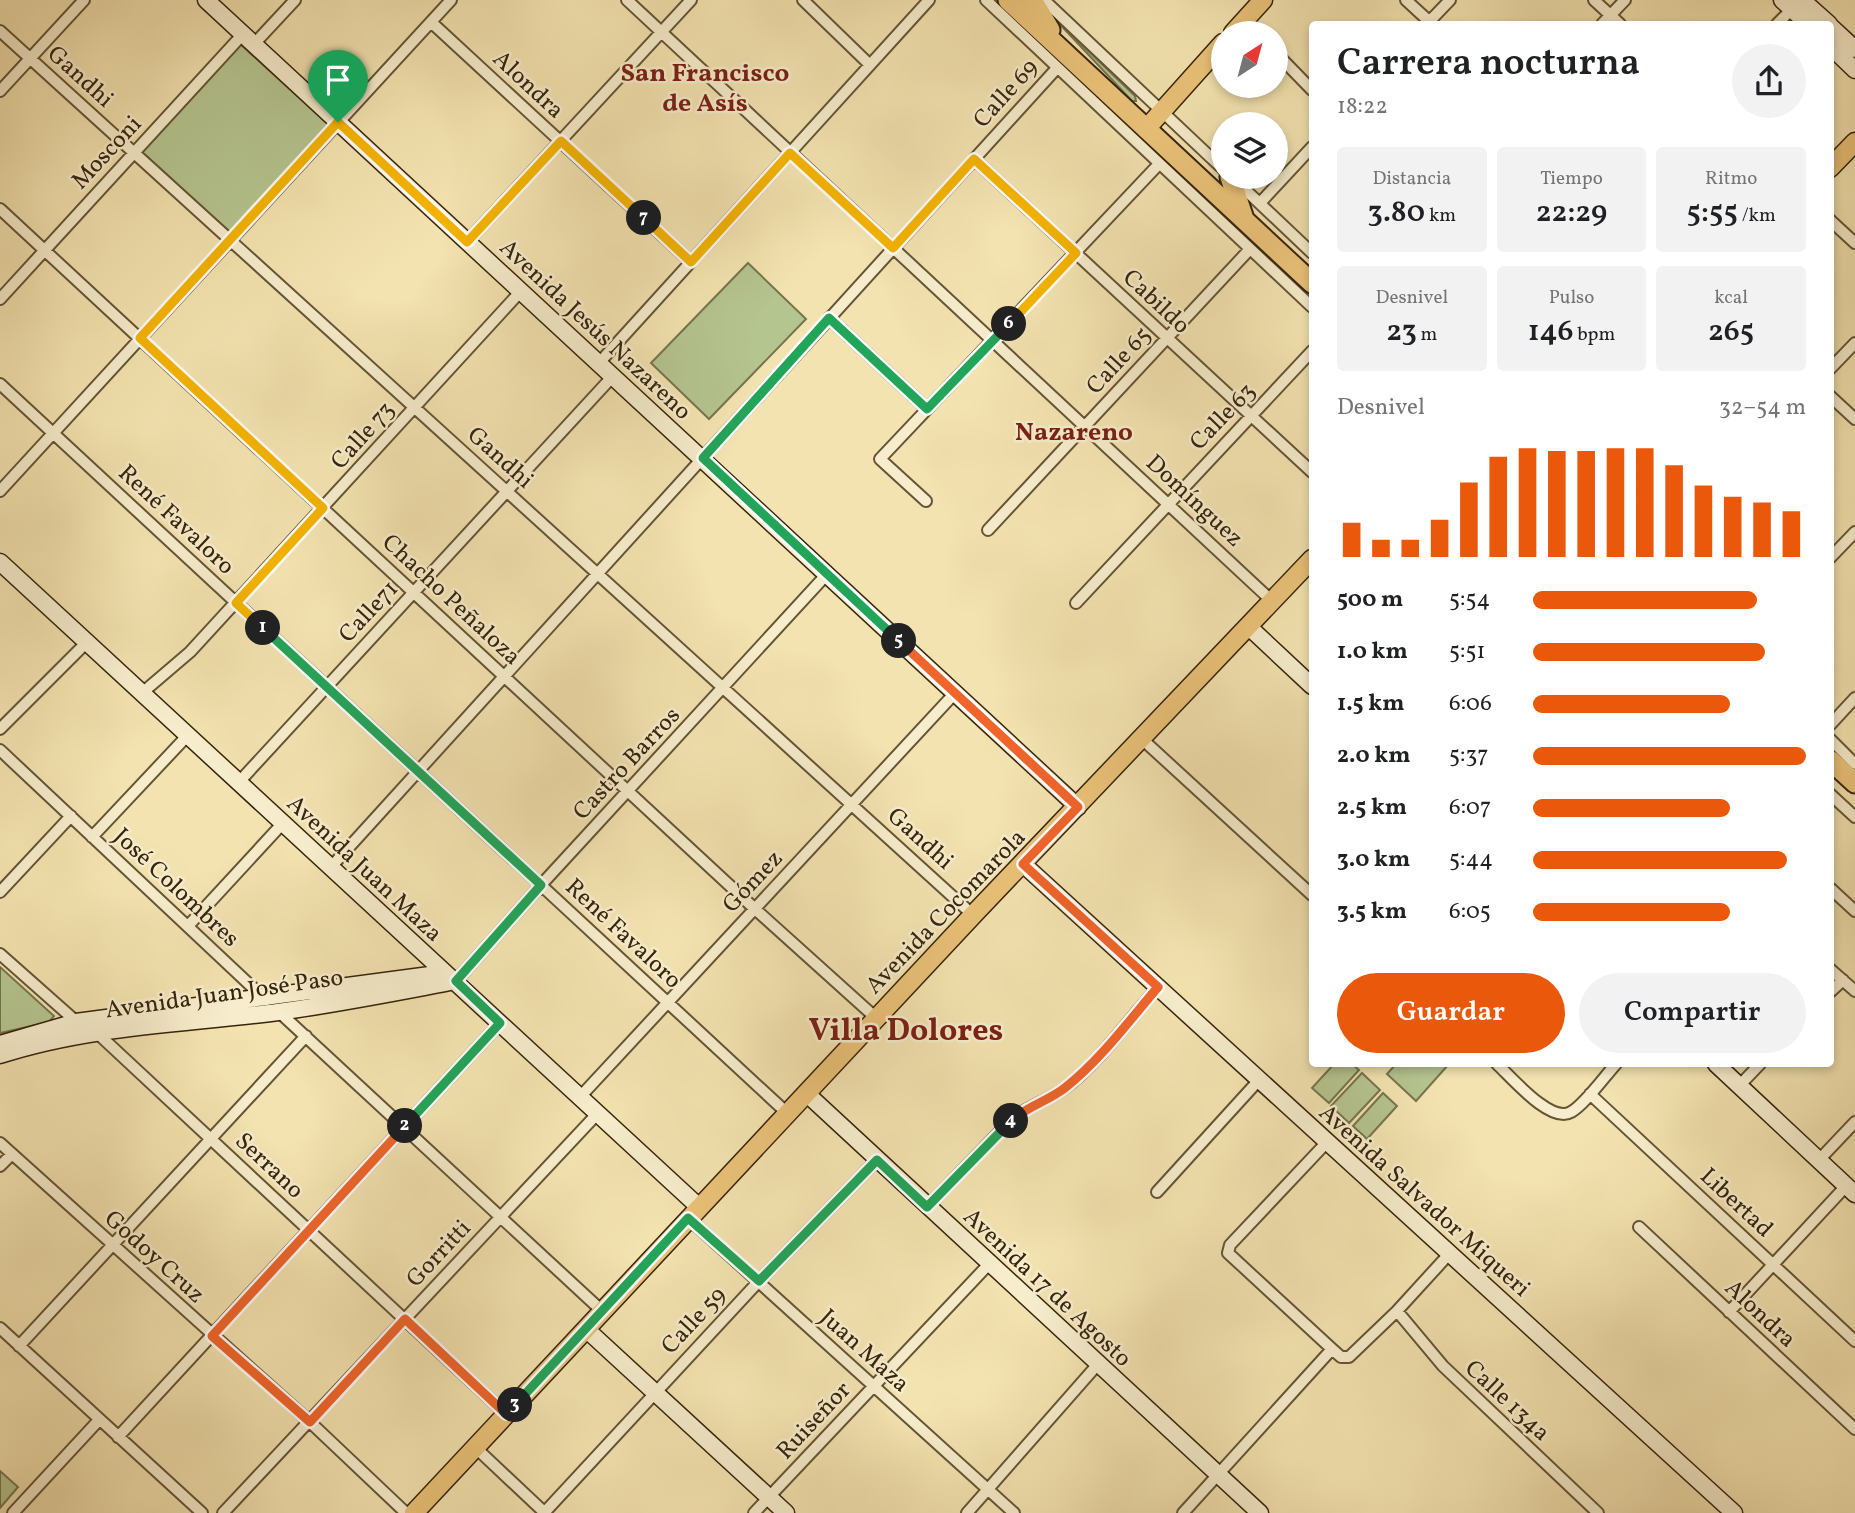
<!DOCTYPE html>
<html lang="es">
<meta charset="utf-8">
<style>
body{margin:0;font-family:Vollkorn,serif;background:#f2f2f2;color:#202124;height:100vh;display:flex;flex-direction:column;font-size:26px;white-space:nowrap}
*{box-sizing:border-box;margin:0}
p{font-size:23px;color:#757577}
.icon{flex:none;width:38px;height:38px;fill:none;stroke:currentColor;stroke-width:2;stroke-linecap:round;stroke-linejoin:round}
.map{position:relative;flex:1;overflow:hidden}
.sheet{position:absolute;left:1309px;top:21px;width:525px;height:1046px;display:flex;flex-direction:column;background:#fff;border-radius:7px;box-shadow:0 4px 10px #0003}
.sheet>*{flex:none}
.needle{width:46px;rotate:36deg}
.controls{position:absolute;left:1211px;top:21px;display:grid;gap:14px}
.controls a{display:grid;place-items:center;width:77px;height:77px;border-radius:50%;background:#fff;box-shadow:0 4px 10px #0003;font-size:35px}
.pin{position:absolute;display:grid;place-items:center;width:60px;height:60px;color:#fff;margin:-72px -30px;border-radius:50% 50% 50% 0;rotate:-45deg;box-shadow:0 0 7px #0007}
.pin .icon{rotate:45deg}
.km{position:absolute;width:35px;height:35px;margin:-18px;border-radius:50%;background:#222;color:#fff;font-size:19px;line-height:35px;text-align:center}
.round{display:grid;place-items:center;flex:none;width:74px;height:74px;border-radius:37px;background:#f2f2f2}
.summary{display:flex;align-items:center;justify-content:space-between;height:119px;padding:0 28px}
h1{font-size:38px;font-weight:600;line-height:52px}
.metrics{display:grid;grid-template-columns:repeat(3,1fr);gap:10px;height:119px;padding:7px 28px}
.metrics div{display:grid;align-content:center;border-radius:7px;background:#f2f2f2;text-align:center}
.metrics b{font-size:30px;font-weight:600}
.metrics small{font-size:19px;font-weight:400}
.metrics p{font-size:19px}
.chart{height:196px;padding:14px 28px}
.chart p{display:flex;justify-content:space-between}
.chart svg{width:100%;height:126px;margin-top:7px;stroke:#ea580c;stroke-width:6}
.primary-button{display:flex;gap:14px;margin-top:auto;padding:14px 28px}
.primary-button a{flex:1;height:80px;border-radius:42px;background:#ea580c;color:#fff;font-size:28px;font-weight:600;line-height:80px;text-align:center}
.primary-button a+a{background:#f2f2f2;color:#202124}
ul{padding:0 28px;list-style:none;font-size:23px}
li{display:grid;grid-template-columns:112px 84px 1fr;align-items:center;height:52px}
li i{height:18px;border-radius:9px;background:#ea580c}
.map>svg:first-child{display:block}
.green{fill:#b5c590;stroke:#76744e;stroke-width:2}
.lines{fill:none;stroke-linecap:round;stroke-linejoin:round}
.street-casing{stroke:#655436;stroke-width:14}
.secondary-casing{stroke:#36240d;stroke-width:19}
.primary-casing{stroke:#36240d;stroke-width:21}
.highway-casing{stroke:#36240d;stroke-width:23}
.street{stroke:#f7edcc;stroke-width:10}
.secondary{stroke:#f7edcc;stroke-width:16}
.primary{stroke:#eac278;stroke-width:18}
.highway{stroke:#eac278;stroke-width:19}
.split-1-casing{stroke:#fff;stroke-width:14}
.split-2-casing{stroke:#fff;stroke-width:14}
.split-3-casing{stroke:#fff;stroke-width:14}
.split-4-casing{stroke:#fff;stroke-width:14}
.split-5-casing{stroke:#fff;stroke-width:14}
.split-6-casing{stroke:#fff;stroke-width:14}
.split-7-casing{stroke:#fff;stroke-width:14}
.split-8-casing{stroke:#fff;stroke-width:14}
.split-1{stroke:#f5b400;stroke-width:9}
.split-2{stroke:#22a559;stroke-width:9}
.split-3{stroke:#f0652b;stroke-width:9}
.split-4{stroke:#22a559;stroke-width:9}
.split-5{stroke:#f0652b;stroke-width:9}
.split-6{stroke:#22a559;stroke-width:9}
.split-7{stroke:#f5b400;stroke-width:9}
.split-8{stroke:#f5b400;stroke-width:9}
.labels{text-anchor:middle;stroke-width:5;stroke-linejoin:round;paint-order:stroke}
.street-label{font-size:24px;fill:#36240d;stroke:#f7edcc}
.neighbourhood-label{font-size:26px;font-weight:bold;fill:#7a1f14;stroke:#f7edcc}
.district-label{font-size:32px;font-weight:bold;fill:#7a1f14;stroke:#f7edcc}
</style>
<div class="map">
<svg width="1855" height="1513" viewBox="0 0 1855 1513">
<rect width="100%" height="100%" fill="#f3e3b0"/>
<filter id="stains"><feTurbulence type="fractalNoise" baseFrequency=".00286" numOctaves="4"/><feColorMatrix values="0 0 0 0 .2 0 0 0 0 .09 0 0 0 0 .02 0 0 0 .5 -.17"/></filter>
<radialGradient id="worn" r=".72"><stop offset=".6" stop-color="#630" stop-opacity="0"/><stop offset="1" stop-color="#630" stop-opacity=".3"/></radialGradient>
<path class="green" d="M1052 16 1135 96 1136 101H1132Z
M239 43 328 124 230 232 141 151Z
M748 263 806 319 709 419 651 363Z
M0 967 54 1016 49 1022 0 1033Z
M1334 1064H1352L1359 1070 1329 1103 1312 1088Z
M1396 1064H1449L1416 1101 1387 1074Z
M1362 1073 1380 1090 1349 1123 1331 1106Z
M1383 1093 1397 1106 1367 1139 1353 1126Z
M0 1471 18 1487 0 1508Z"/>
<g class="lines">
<g class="street-casing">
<path id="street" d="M627 0 1273 602
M803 0 870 65
M986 0 1312 307
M1044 0 1223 169
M1406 0 1432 24
M1594 0 1620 24
M1244 21 1256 33
M431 22 691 262
M1427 24 1450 0
M1602 24 1625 0
M1777 24 1792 9
M0 31 973 915
M254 44 295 0
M1276 53 1312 90
M0 91 84 0
M974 159 1312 472
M1235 180 1312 253
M1260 203 1312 147
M0 209 755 909 876 1018
M1830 220 1855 243
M467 242 691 0
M0 299 243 34
M829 318 927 409
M599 363 929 0
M1830 369 1855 343
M0 384 787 1113
M1830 396 1855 419
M0 491 451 0
M926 501 880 459 1159 164
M988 530 1250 249
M1830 558 1855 532
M1076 603 1312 351
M142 693 190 652 521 291
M1830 725 1855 698
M0 729 87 642
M1142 739 1312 895
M1830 739 1855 764
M0 750 266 1000
M239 782 613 376
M1830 794 1855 817
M92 837 188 735
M331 867 1057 68
M1830 888 1855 911
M0 892 71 816
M188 926 283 823
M0 954 79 1024
M1830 969 1855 991
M456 981 541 885 827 574
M1830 992 1843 980
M278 1011 602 1311
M96 1032 506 1414
M1497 1064C1512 1078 1551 1124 1571 1112 1584 1105 1605 1076 1616 1064
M1739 1086 1760 1064
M1590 1094 1855 1341
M580 1097 955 693
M1328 1141 1230 1245 1228 1253 1332 1349 1341 1357H1349L1397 1311 1450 1253
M0 1143 310 1422 406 1513
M1819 1160 1855 1122
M0 1166 12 1154
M1157 1192 1259 1080
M927 1207 1013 1118C1029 1106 1049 1100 1065 1088 1099 1062 1129 1020 1158 987
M688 1218 1014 1513
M1639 1227 1855 1429
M1397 1311 1443 1366 1598 1513
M1729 1312 1846 1186
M0 1328 202 1513
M19 1346 306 1036
M118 1437 500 1023
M476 1448 545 1513
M13 1513 99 1420
M223 1513 598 1113
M544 1513 759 1281 877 1160
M754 1513 989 1264
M967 1513 1098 1364
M1183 1513 1332 1349"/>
</g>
<g class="secondary-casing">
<path id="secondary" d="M206 0 1078 807
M1782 0 1808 24
M1802 0 1829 24
M1830 26 1855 49
M1830 46 1855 70
M0 562 699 1207
M1249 627 1312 686
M1023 864 1734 1513
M0 1044 76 1022 445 973
M0 1055C89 1026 185 1024 278 1012 337 1004 397 992 456 981
M1716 1064 1855 1194
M806 1093 1260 1513
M586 1329 786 1513"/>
</g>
<g class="primary-casing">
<path id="primary" d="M1233 33 1263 0
M1146 129 1223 43
M1830 168 1855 142
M414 1513 973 915 1312 559"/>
</g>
<g class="highway-casing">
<path id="highway" d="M1008 0 1312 283
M1032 0 1050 30
M1230 177 1244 219
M1830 760 1855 783"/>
</g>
<use href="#street" class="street"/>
<use href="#secondary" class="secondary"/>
<use href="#primary" class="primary"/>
<use href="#highway" class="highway"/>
</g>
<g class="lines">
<g class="split-1-casing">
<path id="split-1" d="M263 628 236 603 323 508 140 338 338 122"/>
</g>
<g class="split-2-casing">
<path id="split-2" d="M263 628 541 885 456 981 500 1023 405 1126"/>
</g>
<g class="split-3-casing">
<path id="split-3" d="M405 1126 212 1336 310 1422 405 1319 506 1414 515 1405"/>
</g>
<g class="split-4-casing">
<path id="split-4" d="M515 1405 688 1218 759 1281 877 1160 927 1207 1011 1121"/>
</g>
<g class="split-5-casing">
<path id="split-5" d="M899 641 1078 807 1023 864 1158 987C1129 1021 1101 1059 1066 1087 1049 1101 1027 1106 1011 1121"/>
</g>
<g class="split-6-casing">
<path id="split-6" d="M899 641 703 458 829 318 927 409 1009 324"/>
</g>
<g class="split-7-casing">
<path id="split-7" d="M644 218 691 262 790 153 893 248 974 159 1076 253 1009 324"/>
</g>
<g class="split-8-casing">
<path id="split-8" d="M338 122 467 242 561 141 644 218"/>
</g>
<use href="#split-1" class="split-1"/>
<use href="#split-2" class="split-2"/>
<use href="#split-3" class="split-3"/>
<use href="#split-4" class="split-4"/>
<use href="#split-5" class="split-5"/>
<use href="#split-6" class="split-6"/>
<use href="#split-7" class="split-7"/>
<use href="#split-8" class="split-8"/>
</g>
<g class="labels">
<g class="street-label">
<text transform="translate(81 76) rotate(42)" y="8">Gandhi</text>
<text transform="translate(529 84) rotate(43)" y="8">Alondra</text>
<text transform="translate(1005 93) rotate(-48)" y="8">Calle 69</text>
<text transform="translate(106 152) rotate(-47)" y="8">Mosconi</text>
<text transform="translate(1157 301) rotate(43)" y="8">Cabildo</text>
<text transform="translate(596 329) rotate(43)" y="8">Avenida Jesús Nazareno</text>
<text transform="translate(1118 360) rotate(-47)" y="8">Calle 65</text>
<text transform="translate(1222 416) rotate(-46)" y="8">Calle 63</text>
<text transform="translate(362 435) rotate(-48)" y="8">Calle 73</text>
<text transform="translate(501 457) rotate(42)" y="8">Gandhi</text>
<text transform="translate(1195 500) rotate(43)" y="8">Domínguez</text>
<text transform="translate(177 519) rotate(43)" y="8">René Favaloro</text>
<text transform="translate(452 599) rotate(43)" y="8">Chacho Peñaloza</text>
<text transform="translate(368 611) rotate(-47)" y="8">Calle71</text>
<text transform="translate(626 763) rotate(-47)" y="8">Castro Barros</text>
<text transform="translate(921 838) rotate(42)" y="8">Gandhi</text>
<text transform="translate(365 868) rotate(43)" y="8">Avenida Juan Maza</text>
<text transform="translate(752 881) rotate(-47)" y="8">Gómez</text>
<text transform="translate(177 887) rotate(43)" y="8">José Colombres</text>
<text transform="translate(945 911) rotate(-46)" y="8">Avenida Cocomarola</text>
<text transform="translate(624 933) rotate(43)" y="8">René Favaloro</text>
<text transform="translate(224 993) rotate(-8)" y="8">Avenida Juan José Paso</text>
<text transform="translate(270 1165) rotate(43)" y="8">Serrano</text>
<text transform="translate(1425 1200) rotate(42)" y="8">Avenida Salvador Miqueri</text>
<text transform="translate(1737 1202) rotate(43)" y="8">Libertad</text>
<text transform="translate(438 1253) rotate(-47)" y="8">Gorritti</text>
<text transform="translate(155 1256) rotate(42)" y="8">Godoy Cruz</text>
<text transform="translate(1048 1287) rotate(43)" y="8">Avenida 17 de Agosto</text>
<text transform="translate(1761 1313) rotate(43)" y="8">Alondra</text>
<text transform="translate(693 1320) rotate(-47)" y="8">Calle 59</text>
<text transform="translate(865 1350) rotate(42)" y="8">Juan Maza</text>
<text transform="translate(1508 1400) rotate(43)" y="8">Calle 134a</text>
<text transform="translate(813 1420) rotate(-47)" y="8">Ruiseñor</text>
</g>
<g class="neighbourhood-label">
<text x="705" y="81">San Francisco<tspan x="705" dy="30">de Asís</tspan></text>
<text x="1074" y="440">Nazareno</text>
</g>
<g class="district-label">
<text x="906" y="1040">Villa Dolores</text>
</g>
</g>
<rect width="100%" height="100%" filter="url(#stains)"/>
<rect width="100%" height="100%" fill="url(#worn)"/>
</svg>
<div class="controls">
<a><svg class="needle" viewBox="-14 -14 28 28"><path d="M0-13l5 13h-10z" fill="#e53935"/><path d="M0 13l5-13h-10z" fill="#757577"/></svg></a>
<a><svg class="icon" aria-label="layers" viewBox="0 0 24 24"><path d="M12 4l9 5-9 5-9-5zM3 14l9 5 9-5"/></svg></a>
</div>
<div class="pin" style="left:338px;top:122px;background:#1e9e55"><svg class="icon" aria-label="arrive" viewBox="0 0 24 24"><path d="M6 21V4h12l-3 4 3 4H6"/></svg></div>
<b class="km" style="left:263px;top:628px">1</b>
<b class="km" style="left:405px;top:1126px">2</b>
<b class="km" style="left:515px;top:1405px">3</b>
<b class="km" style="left:1011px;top:1121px">4</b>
<b class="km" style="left:899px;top:641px">5</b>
<b class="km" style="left:1009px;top:324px">6</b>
<b class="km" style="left:644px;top:218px">7</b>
<section class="sheet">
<div class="summary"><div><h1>Carrera nocturna</h1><p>18:22</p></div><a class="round"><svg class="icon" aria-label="share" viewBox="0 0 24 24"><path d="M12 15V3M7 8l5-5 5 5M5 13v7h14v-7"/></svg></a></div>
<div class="metrics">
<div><p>Distancia</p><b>3.80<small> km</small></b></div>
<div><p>Tiempo</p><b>22:29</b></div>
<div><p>Ritmo</p><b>5:55<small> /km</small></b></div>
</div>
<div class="metrics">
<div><p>Desnivel</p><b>23<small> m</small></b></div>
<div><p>Pulso</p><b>146<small> bpm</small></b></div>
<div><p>kcal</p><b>265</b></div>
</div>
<div class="chart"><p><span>Desnivel</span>32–54 m</p>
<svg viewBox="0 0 160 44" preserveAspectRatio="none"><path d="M5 44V32M15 44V38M25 44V38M35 44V31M45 44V18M55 44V9M65 44V6M75 44V7M85 44V7M95 44V6M105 44V6M115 44V12M125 44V19M135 44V23M145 44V25M155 44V28"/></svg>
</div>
<ul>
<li><b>500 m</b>5:54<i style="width:82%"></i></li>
<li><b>1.0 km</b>5:51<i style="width:85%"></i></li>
<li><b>1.5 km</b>6:06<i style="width:72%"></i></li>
<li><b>2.0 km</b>5:37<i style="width:100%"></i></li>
<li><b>2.5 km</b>6:07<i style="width:72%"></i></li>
<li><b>3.0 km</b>5:44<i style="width:93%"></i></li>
<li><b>3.5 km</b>6:05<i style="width:72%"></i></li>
</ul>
<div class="primary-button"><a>Guardar</a><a>Compartir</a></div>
</section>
</div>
